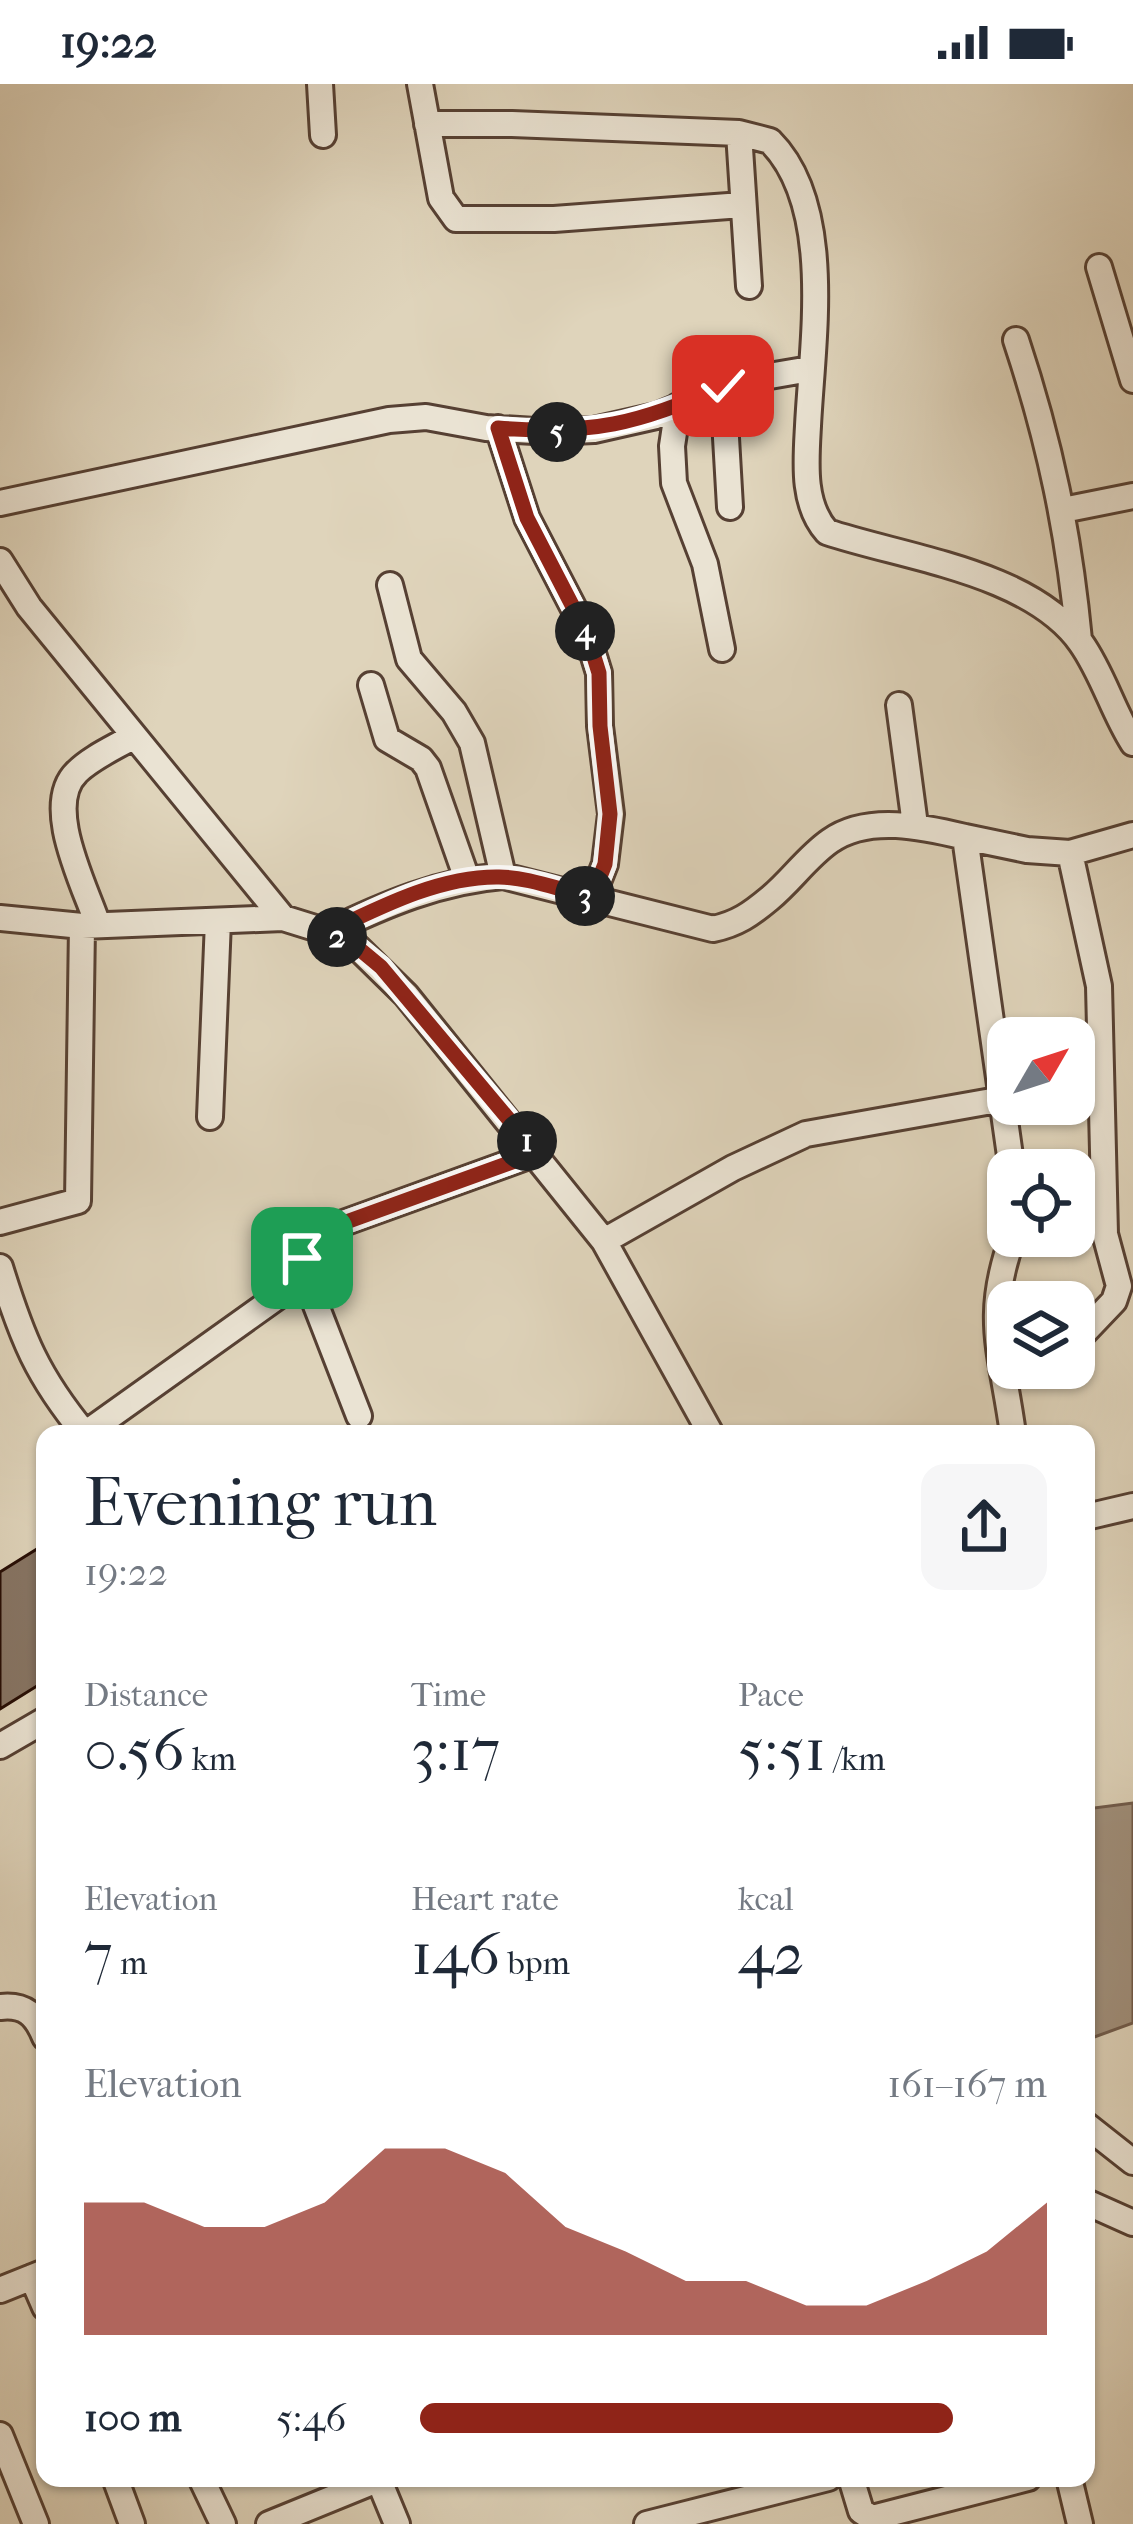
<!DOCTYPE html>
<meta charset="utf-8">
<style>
body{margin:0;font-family:"IM FELL French Canon",serif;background:#f6f6f7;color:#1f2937;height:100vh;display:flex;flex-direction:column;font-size:45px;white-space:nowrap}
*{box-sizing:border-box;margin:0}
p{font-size:39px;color:#747a83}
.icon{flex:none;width:66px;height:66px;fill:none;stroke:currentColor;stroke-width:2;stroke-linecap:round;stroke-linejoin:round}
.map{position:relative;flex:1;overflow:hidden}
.details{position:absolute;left:36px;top:1341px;width:1059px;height:1062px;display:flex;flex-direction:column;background:#fff;border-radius:24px;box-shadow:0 3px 9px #0004}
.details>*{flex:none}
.needle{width:78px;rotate:51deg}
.buttons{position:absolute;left:987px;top:933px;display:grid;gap:24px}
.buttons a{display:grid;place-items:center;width:108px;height:108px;border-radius:24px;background:#fff;box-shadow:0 3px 9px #0004;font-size:60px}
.pin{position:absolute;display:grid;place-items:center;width:102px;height:102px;color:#fff;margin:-51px;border-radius:24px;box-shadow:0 6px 18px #0006}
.km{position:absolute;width:60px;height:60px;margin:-30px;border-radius:50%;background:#222;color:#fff;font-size:33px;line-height:60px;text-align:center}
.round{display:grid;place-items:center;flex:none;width:126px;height:126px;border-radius:24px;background:#f6f6f7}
.summary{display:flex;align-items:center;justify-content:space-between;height:204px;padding:0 48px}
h1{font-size:66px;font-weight:600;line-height:90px}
.metrics{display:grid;grid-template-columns:repeat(3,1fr);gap:18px;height:204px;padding:12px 48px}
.metrics div{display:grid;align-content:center}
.metrics b{font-size:60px;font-weight:600}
.metrics small{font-size:33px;font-weight:400}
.metrics p{font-size:33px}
.chart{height:336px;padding:24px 48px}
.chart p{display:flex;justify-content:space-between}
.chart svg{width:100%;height:216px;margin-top:12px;fill:#8f2418;opacity:.7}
ul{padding:0 48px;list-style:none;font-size:39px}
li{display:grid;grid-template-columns:192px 144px 1fr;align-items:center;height:90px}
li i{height:30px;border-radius:15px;background:#8f2418}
.status{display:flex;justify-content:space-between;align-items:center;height:84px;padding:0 60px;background:#fff;direction:ltr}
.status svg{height:33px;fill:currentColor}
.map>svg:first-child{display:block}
.water{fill:#a1917d;stroke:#715d4d;stroke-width:3}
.building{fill:#877564;stroke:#280f06;stroke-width:3}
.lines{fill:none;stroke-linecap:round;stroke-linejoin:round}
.minor-casing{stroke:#564033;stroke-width:30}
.minor{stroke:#eae3d3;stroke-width:24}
.route-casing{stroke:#fff;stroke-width:24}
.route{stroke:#8f2418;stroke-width:15}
</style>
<div class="status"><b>19:22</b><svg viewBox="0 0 49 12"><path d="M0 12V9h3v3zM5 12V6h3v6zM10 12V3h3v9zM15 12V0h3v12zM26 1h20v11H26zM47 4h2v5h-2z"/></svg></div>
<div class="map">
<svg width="1133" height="2440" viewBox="0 0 1133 2440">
<rect width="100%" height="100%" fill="#dfd4bb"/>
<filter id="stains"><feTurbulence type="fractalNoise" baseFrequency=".00167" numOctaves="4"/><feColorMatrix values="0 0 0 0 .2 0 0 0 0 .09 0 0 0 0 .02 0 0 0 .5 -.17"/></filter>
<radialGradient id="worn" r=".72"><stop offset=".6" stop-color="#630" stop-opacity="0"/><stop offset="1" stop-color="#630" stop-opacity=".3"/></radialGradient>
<path class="water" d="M1133 1719V1939L1086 1956V1725Z"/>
<path class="building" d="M45 1460V1597L0 1625V1488Z"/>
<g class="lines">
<g class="minor-casing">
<path id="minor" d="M320 0 323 51
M420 0 441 114 456 135H554L742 121
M427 40H512L739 49 770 57C835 122 812 258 808 342 806 378 802 420 827 448 905 474 1031 488 1081 559 1103 590 1113 628 1133 659
M739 49 749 202
M1099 183 1133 296
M1016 256C1050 358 1069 450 1079 556
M723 302 730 423
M678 322 672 362 674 399 705 480 722 565
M498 344 527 434 587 550 599 589 600 642 611 730 605 780 592 813
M0 419 389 336 426 333 486 344 551 348 594 346 656 332 740 297 810 285
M1063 426 1133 412
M0 477 29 523 283 834
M371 601 387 655 421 675 428 684 467 795
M899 621 915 741
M965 753 1027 766 1070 769 1099 902 1105 1150 1119 1202 1114 1217 1074 1259
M1070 769 1133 751
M503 792 713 845C737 840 751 830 769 815 791 797 807 773 830 757 868 730 924 743 965 753L1012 1086
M0 834 82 842 283 834 328 848 357 863 406 911 604 1157 711 1350
M98 841C85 802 42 721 77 688 92 673 116 663 134 652
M328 848C384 821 440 797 503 792L472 659 454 628 409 575 390 501
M210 1033 218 837
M0 1138 78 1117 82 842
M1013 1152C983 1235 1002 1267 1013 1350
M604 1157 733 1084 806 1050 1003 1015
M0 1183C22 1254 37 1292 85 1350
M1005 1288 1034 1284
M359 1332 305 1193C302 1170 304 1159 324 1146L537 1069
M85 1350 305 1193
M1086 1433 1133 1422
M0 1662 45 1636
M0 1923C25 1920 36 1931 45 1953
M1086 2041 1133 2078
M1086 2118 1133 2139
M32 2193 45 2223
M0 2206 45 2188
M0 2351 36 2440
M115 2394 132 2440
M201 2394 223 2440
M378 2394 397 2440
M851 2394 861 2427 872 2434 1028 2394
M1069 2394 1080 2440
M269 2440 382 2394
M647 2440 828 2394"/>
</g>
<use href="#minor" class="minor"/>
</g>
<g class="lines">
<g class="route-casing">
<path id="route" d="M302 1174 311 1154 324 1146 537 1069 381 883 357 863 328 848C380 823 440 792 499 793 528 793 563 807 592 813L605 780 610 730 600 642 599 589 587 550 527 434 498 344C590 351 640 340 723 302"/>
</g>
<use href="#route" class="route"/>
</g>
<rect width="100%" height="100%" filter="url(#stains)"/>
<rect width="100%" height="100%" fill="url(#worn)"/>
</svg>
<div class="buttons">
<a><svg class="needle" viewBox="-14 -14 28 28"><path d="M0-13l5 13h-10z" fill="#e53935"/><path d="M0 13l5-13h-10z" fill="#747a83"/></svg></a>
<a><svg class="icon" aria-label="locate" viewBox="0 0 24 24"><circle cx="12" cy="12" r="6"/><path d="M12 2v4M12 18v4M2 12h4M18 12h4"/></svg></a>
<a><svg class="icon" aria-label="layers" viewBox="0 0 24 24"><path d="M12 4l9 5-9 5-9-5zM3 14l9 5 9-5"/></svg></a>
</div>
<div class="pin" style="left:302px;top:1174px;background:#1e9e55"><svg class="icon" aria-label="arrive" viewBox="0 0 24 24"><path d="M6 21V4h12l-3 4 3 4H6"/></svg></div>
<div class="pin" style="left:723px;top:302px;background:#d93025"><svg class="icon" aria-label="check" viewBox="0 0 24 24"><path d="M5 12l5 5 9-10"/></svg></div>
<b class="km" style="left:527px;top:1057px">1</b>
<b class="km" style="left:337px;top:853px">2</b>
<b class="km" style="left:585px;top:812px">3</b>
<b class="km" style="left:585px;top:547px">4</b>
<b class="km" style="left:557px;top:348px">5</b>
<section class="details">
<div class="summary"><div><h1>Evening run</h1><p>19:22</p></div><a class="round"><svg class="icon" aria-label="share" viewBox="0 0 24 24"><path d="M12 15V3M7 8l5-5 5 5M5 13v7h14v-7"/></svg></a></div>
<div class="metrics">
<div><p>Distance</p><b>0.56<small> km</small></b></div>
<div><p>Time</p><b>3:17</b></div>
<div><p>Pace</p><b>5:51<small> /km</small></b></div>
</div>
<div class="metrics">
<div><p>Elevation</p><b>7<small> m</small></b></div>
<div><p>Heart rate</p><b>146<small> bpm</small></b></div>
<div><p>kcal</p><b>42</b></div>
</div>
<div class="chart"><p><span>Elevation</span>161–167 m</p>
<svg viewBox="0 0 160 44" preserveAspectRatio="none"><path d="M0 44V17L10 17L20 22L30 22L40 17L50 6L60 6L70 11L80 22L90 27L100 33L110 33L120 38L130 38L140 33L150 27L160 17V44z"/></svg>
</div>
<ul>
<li><b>100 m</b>5:46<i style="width:85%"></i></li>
</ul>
</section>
</div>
